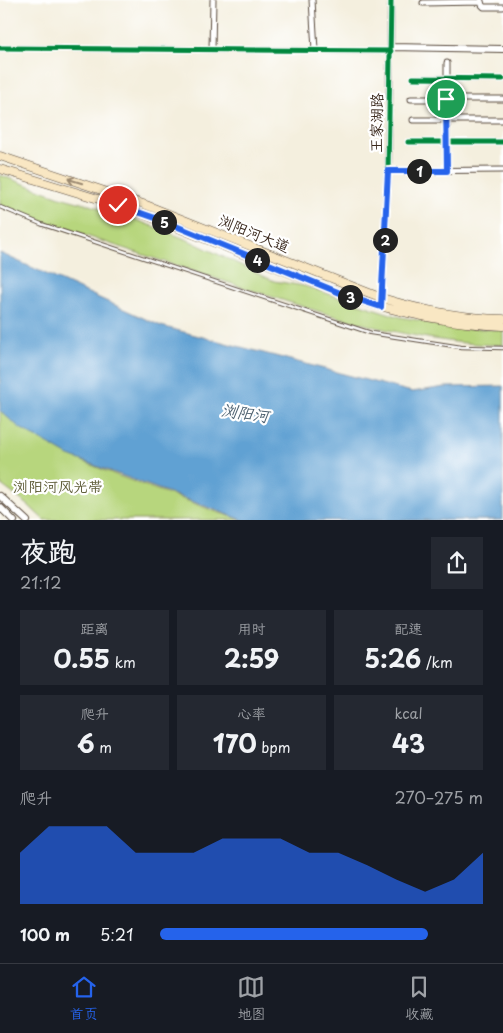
<!DOCTYPE html>
<html lang="zh">
<meta charset="utf-8">
<style>
body{margin:0;font-family:"Playpen Sans","LXGW WenKai TC",sans-serif;background:#242831;color:#f1f3f6;height:100vh;display:flex;flex-direction:column;font-size:19px;white-space:nowrap}
*{box-sizing:border-box;margin:0}
p{font-size:16px;color:#9ea1a6}
.icon{flex:none;width:28px;height:28px;fill:none;stroke:currentColor;stroke-width:2;stroke-linecap:round;stroke-linejoin:round}
.map{position:relative;height:520px;overflow:hidden}
.side{display:flex;flex-direction:column;background:#171b24;flex:1}
.side>*{flex:none}
.pin{position:absolute;display:grid;place-items:center;width:42px;height:42px;color:#fff;margin:-21px;border:2px solid #fff;border-radius:50%;box-shadow:0 1px 5px #0007}
.km{position:absolute;width:25px;height:25px;margin:-12px;border-radius:50%;background:#222;color:#fff;font-size:14px;line-height:25px;text-align:center}
.round{display:grid;place-items:center;flex:none;width:52px;height:52px;border-radius:0px;background:#242831}
.summary{display:flex;align-items:center;justify-content:space-between;height:85px;padding:0 20px}
h1{font-size:28px;font-weight:700;line-height:38px}
.metrics{display:grid;grid-template-columns:repeat(3,1fr);gap:8px;height:85px;padding:5px 20px}
.metrics div{display:grid;align-content:center;border-radius:0px;background:#242831;text-align:center}
.metrics b{font-size:25px;font-weight:700}
.metrics small{font-size:14px;font-weight:400}
.metrics p{font-size:14px}
.chart{height:140px;padding:10px 20px}
.chart p{display:flex;justify-content:space-between}
.chart svg{width:100%;height:90px;margin-top:5px;fill:#2563eb;opacity:.7}
ul{padding:0 20px;list-style:none;font-size:16px}
li{display:grid;grid-template-columns:80px 60px 1fr;align-items:center;height:38px}
li i{height:12px;border-radius:6px;background:#2563eb}
.tab-bar{display:flex;justify-content:space-around;align-items:center;height:70px;border-top:1px solid #363941;background:#171b24;font-size:14px;color:#9ea1a6}
.tab-bar a{display:grid;justify-items:center;gap:2px}
.tab-bar .active{color:#2563eb}
.map>svg:first-child{display:block}
.green{fill:#b7d67d;stroke:#79804e}
.water{fill:#61a1d3;stroke:#4e6678}
.lines{fill:none;stroke-linecap:round;stroke-linejoin:round}
.service-casing{stroke:#57483b;stroke-width:4.5}
.minor-casing{stroke:#57483b;stroke-width:7}
.tertiary-casing{stroke:#57483b;stroke-width:8}
.secondary-casing{stroke:#57483b;stroke-width:9}
.service{stroke:#fff;stroke-width:2.5}
.minor{stroke:#fff;stroke-width:5}
.tertiary{stroke:#fff;stroke-width:6}
.secondary{stroke:#f9e7c3;stroke-width:8}
.cycleway-casing{stroke:#fff;stroke-width:8}
.cycleway{stroke:#00873e;stroke-width:5}
.oneway{stroke:#9a8870}
.route-casing{stroke:#fff;stroke-width:10}
.route{stroke:#2563eb;stroke-width:6}
.labels{text-anchor:middle;stroke-width:4.5;stroke-linejoin:round;paint-order:stroke}
.street-label{font-size:15px;fill:#3b2a1e;stroke:#fff}
.park-label{font-size:15px;fill:#605e3a;stroke:#fff}
.water-label{font-size:16px;font-style:italic;fill:#4c606f;stroke:#fff}
</style>
<div class="map">
<svg width="503" height="521" viewBox="0 0 503 521">
<rect width="100%" height="100%" fill="#fff"/>
<filter id="ink" filterUnits="userSpaceOnUse"><feTurbulence type="fractalNoise" baseFrequency=".02" numOctaves="2"/><feDisplacementMap in="SourceGraphic" scale="10" xChannelSelector="R" yChannelSelector="G"/><feConvolveMatrix kernelMatrix="1 2 1 2 8 2 1 2 1" color-interpolation-filters="sRGB"/></filter>
<filter id="wash" filterUnits="userSpaceOnUse"><feTurbulence type="fractalNoise" baseFrequency=".0096" numOctaves="4" result="noise"/><feDisplacementMap in="SourceGraphic" scale="20" xChannelSelector="R" yChannelSelector="G"/><feGaussianBlur stdDeviation="1.12" result="paint"/><feColorMatrix in="noise" values="0 0 0 0 0 0 0 0 0 0 0 0 0 0 0 0 0 1.4 0 .05"/><feComposite in="paint" operator="in"/></filter>
<g filter="url(#wash)">
<rect width="100%" height="100%" fill="#f4efde"/>
<path class="green" d="M0 175 60 197 118 213 188 240 274 281 304 286 400 317 464 328 503 330V345C419 345 325 314 245 288 174 265 104 242 33 218L0 205Z
M0 411C51 454 115 475 177 497 200 505 223 516 246 520H44L28 505 0 484Z"/>
<path class="water" d="M0 253 161 326 412 392 445 387 503 386V520L246 521 240 519 69 456 20 428 0 411Z"/>
</g>
<g filter="url(#ink)">
<g class="lines">
<g class="service-casing">
<path id="service" d="M0 207 41 224 371 333 461 347 503 348"/>
</g>
<g class="minor-casing">
<path id="minor" d="M312 0 315 50
M481 1 482 5 484 7H503
M423 3 481 2
M0 48 391 51
M212 49 213 0
M447 63V171
M413 78 503 79
M411 99H503
M413 120H503
M408 142H503
M388 171 503 170"/>
</g>
<g class="tertiary-casing">
<path id="tertiary" d="M391 47 503 49
M381 307 388 171 391 0
M0 496 27 521
M0 507 14 521"/>
</g>
<g class="secondary-casing">
<path id="secondary" d="M0 156 146 205 382 298C421 310 463 318 503 319
M0 169 118 205 161 221 350 297C399 313 451 324 503 326"/>
</g>
<use href="#service" class="service"/>
<use href="#minor" class="minor"/>
<use href="#tertiary" class="tertiary"/>
<use href="#secondary" class="secondary"/>
<g class="cycleway-casing">
<path id="cycleway" d="M0 48 391 51
M413 78 503 79
M408 142H503
M381 307 388 171 391 0"/>
</g>
<use href="#cycleway" class="cycleway"/>
</g>
<defs><path id="oneway-shaft" d="M-6 0H5M1.5-3L5.5 0L1.5 3" fill="none" stroke-width="1.6" stroke-linecap="round" stroke-linejoin="round" transform="scale(1.25)"/></defs>
<use class="oneway" href="#oneway-shaft" transform="translate(75 181) rotate(-163)"/>
</g>
<g class="lines" filter="url(#ink)">
<g class="route-casing">
<path id="route" d="M118 205 161 220 350 297 381 307 388 171H447L446 99"/>
</g>
<use href="#route" class="route"/>
</g>
<g class="labels">
<g class="street-label">
<text transform="translate(377 123) rotate(-89)" y="5">王家湖路</text>
<text transform="translate(254 234) rotate(22)" y="5">浏阳河大道</text>
</g>
<g class="park-label">
<text x="58" y="492">浏阳河风光带</text>
</g>
<g class="water-label">
<text transform="translate(245 413) rotate(8)" y="6">浏阳河</text>
</g>
</g>
</svg>
<div class="pin" style="left:446px;top:99px;background:#1e9e55"><svg class="icon" aria-label="arrive" viewBox="0 0 24 24"><path d="M6 21V4h12l-3 4 3 4H6"/></svg></div>
<div class="pin" style="left:118px;top:205px;background:#d93025"><svg class="icon" aria-label="check" viewBox="0 0 24 24"><path d="M5 12l5 5 9-10"/></svg></div>
<b class="km" style="left:419px;top:171px">1</b>
<b class="km" style="left:385px;top:240px">2</b>
<b class="km" style="left:350px;top:297px">3</b>
<b class="km" style="left:257px;top:260px">4</b>
<b class="km" style="left:164px;top:222px">5</b>
</div>
<section class="side">
<div class="summary"><div><h1>夜跑</h1><p>21:12</p></div><a class="round"><svg class="icon" aria-label="share" viewBox="0 0 24 24"><path d="M12 15V3M7 8l5-5 5 5M5 13v7h14v-7"/></svg></a></div>
<div class="metrics">
<div><p>距离</p><b>0.55<small> km</small></b></div>
<div><p>用时</p><b>2:59</b></div>
<div><p>配速</p><b>5:26<small> /km</small></b></div>
</div>
<div class="metrics">
<div><p>爬升</p><b>6<small> m</small></b></div>
<div><p>心率</p><b>170<small> bpm</small></b></div>
<div><p>kcal</p><b>43</b></div>
</div>
<div class="chart"><p><span>爬升</span>270–275 m</p>
<svg viewBox="0 0 160 44" preserveAspectRatio="none"><path d="M0 44V19L10 6L20 6L30 6L40 19L50 19L60 19L70 12L80 12L90 12L100 19L110 19L120 25L130 32L140 38L150 32L160 19V44z"/></svg>
</div>
<ul>
<li><b>100 m</b>5:21<i style="width:83%"></i></li>
</ul>
</section>
<nav class="tab-bar">
<a class="active"><svg class="icon" aria-label="home" viewBox="0 0 24 24"><path d="M3 11l9-7 9 7M6 9v11h12V9"/></svg>首页</a>
<a><svg class="icon" aria-label="map" viewBox="0 0 24 24"><path d="M3 6l6-2 6 2 6-2v14l-6 2-6-2-6 2zM9 4v14M15 6v14"/></svg>地图</a>
<a><svg class="icon" aria-label="saved" viewBox="0 0 24 24"><path d="M7 4h10v16l-5-4-5 4z"/></svg>收藏</a>
</nav>
